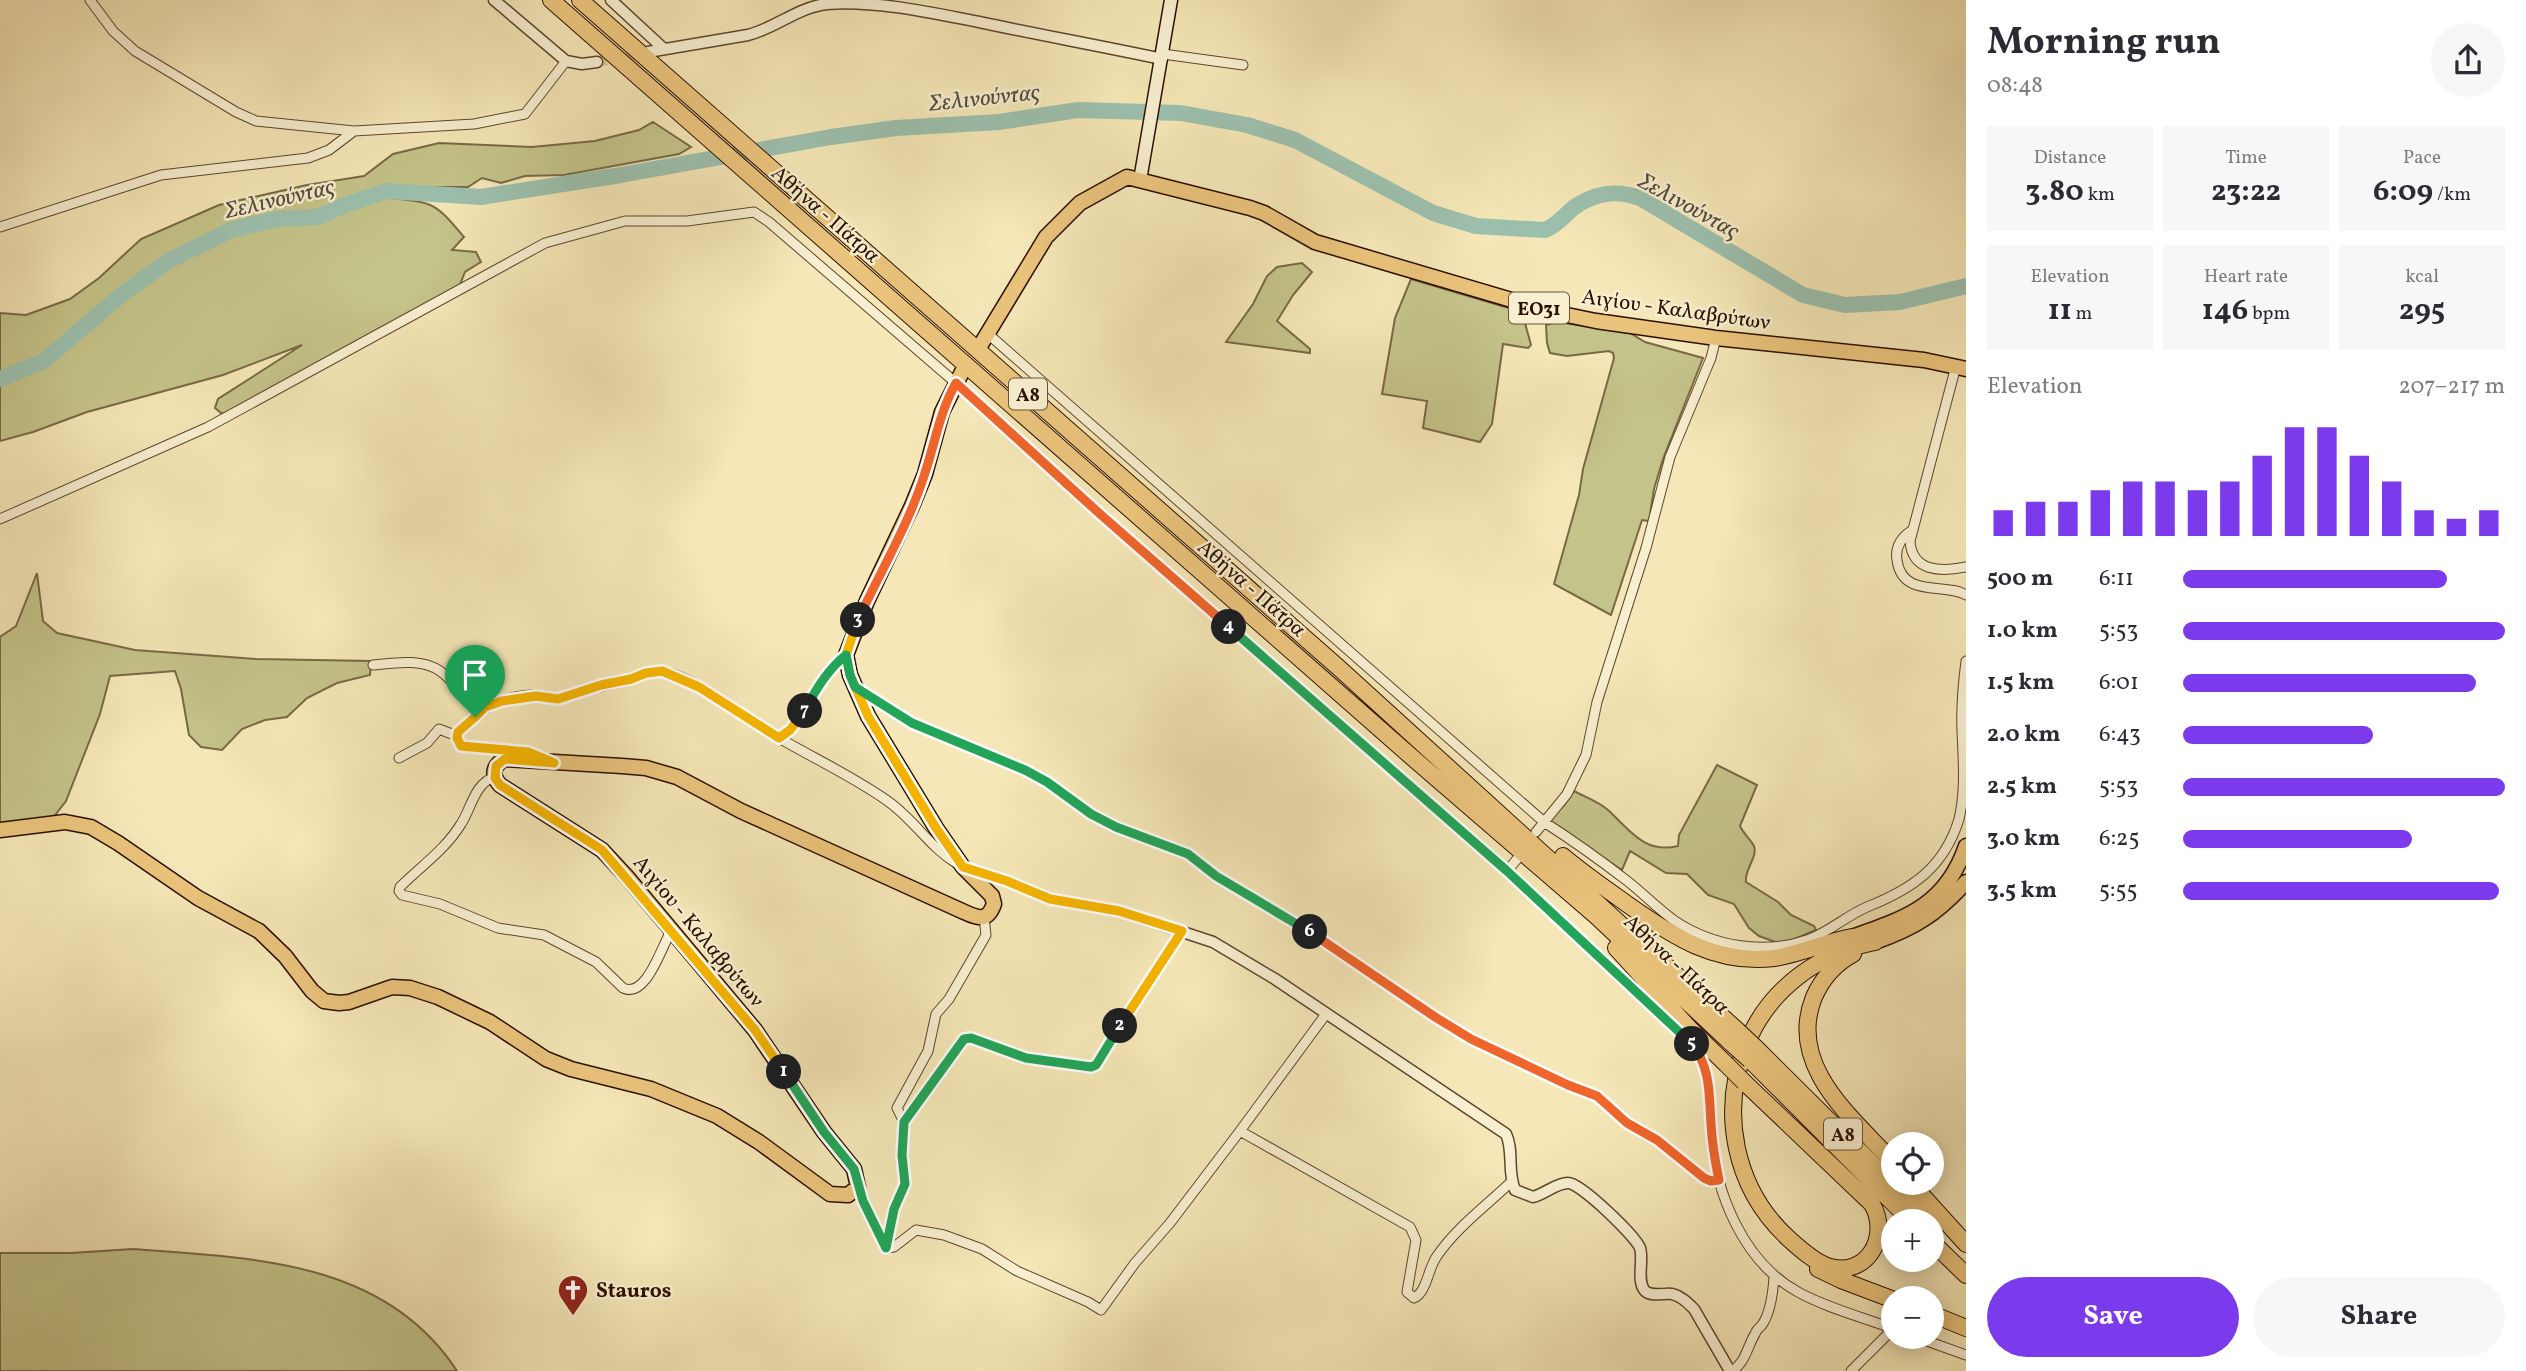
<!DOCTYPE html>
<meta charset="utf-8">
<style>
body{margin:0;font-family:Vollkorn,serif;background:#f7f7f7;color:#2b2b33;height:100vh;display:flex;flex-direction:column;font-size:26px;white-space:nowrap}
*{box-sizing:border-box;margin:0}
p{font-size:23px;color:#7c7c81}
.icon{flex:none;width:38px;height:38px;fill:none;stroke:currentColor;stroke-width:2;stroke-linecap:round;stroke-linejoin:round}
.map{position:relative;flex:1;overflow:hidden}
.drawer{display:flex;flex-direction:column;background:#fff;width:560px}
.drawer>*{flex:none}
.controls{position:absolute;left:1881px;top:1132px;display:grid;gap:14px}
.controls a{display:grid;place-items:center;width:63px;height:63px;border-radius:50%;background:#fff;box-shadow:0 4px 18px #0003;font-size:35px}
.pin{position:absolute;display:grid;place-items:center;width:60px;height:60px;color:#fff;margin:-72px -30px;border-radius:50% 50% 50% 0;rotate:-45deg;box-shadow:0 0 7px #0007}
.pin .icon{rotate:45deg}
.km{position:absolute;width:35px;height:35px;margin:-18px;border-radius:50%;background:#222;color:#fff;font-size:19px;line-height:35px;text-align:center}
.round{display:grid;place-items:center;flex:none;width:74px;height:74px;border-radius:37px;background:#f7f7f7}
.overview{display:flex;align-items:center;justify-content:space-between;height:119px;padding:0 21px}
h1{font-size:38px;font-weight:700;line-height:52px}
.metrics{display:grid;grid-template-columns:repeat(3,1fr);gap:10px;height:119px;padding:7px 21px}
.metrics div{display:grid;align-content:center;border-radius:0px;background:#f7f7f7;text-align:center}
.metrics b{font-size:30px;font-weight:700}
.metrics small{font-size:19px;font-weight:400}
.metrics p{font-size:19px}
.chart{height:196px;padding:14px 21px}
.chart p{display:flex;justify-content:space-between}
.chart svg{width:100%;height:126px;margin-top:7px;stroke:#7c3aed;stroke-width:6}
.action{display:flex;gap:14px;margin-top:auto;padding:14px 21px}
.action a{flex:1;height:80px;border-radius:42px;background:#7c3aed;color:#fff;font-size:28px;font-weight:700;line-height:80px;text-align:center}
.action a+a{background:#f7f7f7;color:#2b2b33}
ul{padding:0 21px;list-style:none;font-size:23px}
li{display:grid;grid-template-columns:112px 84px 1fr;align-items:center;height:52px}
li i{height:18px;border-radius:9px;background:#7c3aed}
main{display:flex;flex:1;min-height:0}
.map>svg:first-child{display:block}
.green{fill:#c4c389;stroke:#786945;stroke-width:2}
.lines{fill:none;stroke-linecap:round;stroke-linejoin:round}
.river{stroke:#9cc0ae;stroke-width:16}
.tertiary-tunnel{stroke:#d7c79c;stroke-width:10;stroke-dasharray:10 5;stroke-linecap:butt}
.minor-casing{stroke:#5e452e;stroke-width:11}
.tertiary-casing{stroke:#5e452e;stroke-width:13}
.secondary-casing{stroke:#2b0f01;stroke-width:15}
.primary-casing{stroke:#2b0f01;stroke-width:17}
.motorway-casing{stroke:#2b0f01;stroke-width:18}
.minor{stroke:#f8efd0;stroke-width:9}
.tertiary{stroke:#f8efd0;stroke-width:10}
.secondary{stroke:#f8efd0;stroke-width:12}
.primary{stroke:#eac47c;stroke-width:14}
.motorway{stroke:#eac47c;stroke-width:16}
.motorway-bridge-casing{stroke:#2b0f01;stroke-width:18;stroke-linecap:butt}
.motorway-bridge{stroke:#eac47c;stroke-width:16}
.split-1-casing{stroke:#fff;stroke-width:14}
.split-2-casing{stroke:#fff;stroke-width:14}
.split-3-casing{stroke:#fff;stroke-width:14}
.split-4-casing{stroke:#fff;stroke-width:14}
.split-5-casing{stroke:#fff;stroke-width:14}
.split-6-casing{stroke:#fff;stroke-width:14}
.split-7-casing{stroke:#fff;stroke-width:14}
.split-8-casing{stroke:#fff;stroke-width:14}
.split-1{stroke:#f5b400;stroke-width:9}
.split-2{stroke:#22a559;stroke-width:9}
.split-3{stroke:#f5b400;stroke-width:9}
.split-4{stroke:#f0652b;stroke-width:9}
.split-5{stroke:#22a559;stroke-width:9}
.split-6{stroke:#f0652b;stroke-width:9}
.split-7{stroke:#22a559;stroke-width:9}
.split-8{stroke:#f5b400;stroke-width:9}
.labels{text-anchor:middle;stroke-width:5;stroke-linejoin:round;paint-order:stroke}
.shield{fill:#f8efd0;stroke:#68523f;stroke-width:2}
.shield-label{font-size:19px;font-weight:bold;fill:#2b0f01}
.street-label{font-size:21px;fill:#2b0f01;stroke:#f8efd0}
.poi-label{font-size:21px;font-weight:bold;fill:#2b0f01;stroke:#f8efd0;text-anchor:start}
.water-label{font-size:23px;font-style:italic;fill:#534d3e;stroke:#f8efd0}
</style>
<main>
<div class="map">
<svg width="1966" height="1371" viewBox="0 0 1966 1371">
<rect width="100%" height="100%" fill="#f5e7b7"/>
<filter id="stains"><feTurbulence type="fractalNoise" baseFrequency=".00286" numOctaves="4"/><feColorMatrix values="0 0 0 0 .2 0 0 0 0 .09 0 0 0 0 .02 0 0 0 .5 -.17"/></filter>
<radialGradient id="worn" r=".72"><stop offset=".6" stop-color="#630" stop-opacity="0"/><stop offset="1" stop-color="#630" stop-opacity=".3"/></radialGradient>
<path class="green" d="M653 122 691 147 679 154 564 175 525 176 501 183 482 178 468 187H393L391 198C436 203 435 203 464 237L452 250 476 252 481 262 465 272 459 287 227 414 221 413 215 408 218 399 302 345 223 375 87 412 33 432 0 441V313L26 315 70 299 99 278 141 239 219 205 307 185 364 176 393 154 439 143 532 147 595 141 639 130Z
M1302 263 1312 272 1293 295 1277 321 1310 349V353L1226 342 1253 304 1267 276 1277 267Z
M1411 279 1522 312 1531 345 1528 348 1503 344 1492 424 1480 442 1423 428 1427 401 1382 394 1395 318Z
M1558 322 1630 333 1645 342 1703 358 1663 459 1654 489 1649 521 1642 520 1611 615 1554 584 1579 495 1583 469 1614 358 1613 353 1609 351 1567 356 1550 353 1547 343 1546 325Z
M37 573 43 621 57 633 135 650 257 659 371 661 370 675 337 683 307 698 287 717 265 720 242 729 222 750 201 747 189 735 181 689 175 671 110 676 100 714 66 801 52 819 0 826V637L16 626Z
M1717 765 1757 785 1740 826C1743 833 1751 840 1754 846 1758 857 1744 870 1746 882L1778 902 1791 915 1814 926 1816 930 1792 940 1778 943 1759 936 1749 928 1734 904 1708 895 1687 874 1666 873 1630 851 1622 870 1548 821 1564 805 1574 791C1585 797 1599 802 1608 810 1630 830 1644 854 1678 846L1679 835Z
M133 1249C252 1258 385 1260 457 1371H0V1253H71Z"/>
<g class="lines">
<path class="river" d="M0 379 44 361 120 296 168 261 231 230 277 219 318 217 343 206 386 191 481 197 621 175 831 137 896 128 999 122 1078 110 1181 113 1247 125 1295 140 1433 213 1476 226 1545 230C1558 225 1565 214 1576 206 1597 192 1617 190 1640 198L1803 295 1845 305 1900 302 1966 286"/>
<path class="tertiary-tunnel" d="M597 62 645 53"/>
<g class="minor-casing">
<path id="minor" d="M90 0 113 31 135 51 236 112 256 121 354 131
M1163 54 1243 65
M0 227 161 175 308 158 329 150 354 131 474 124 525 114 566 61
M987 333 1544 822C1572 840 1600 860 1626 880 1643 893 1658 909 1675 921 1713 946 1763 955 1807 940 1829 932 1846 916 1867 907 1912 889 1944 868 1959 819 1966 789 1963 760 1962 730 1961 707 1963 684 1966 661
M1956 366 1910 541C1912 572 1941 572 1966 567
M0 519 208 427 545 243 625 221H687L754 212 769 222 956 383 1100 514 1507 871 1690 1041C1713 1070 1709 1097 1711 1133 1715 1192 1743 1262 1798 1292 1827 1308 1862 1317 1894 1329
M1911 531C1901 538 1895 548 1897 560 1902 599 1946 582 1966 595
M1229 627 1235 614
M373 665C394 663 421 658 440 671 455 681 466 700 479 712
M858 689 912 723 1025 770 1047 782 1091 813 1117 827 1188 854 1216 876 1312 933 1435 1017 1471 1039 1568 1085 1597 1096 1627 1123 1657 1140 1704 1178 1711 1181 1719 1180
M779 738C810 716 815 680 846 655
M399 758 427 743 439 729 457 736
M543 758 528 752 466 747 461 746 457 736C476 704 522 687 558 699 582 691 605 685 629 680 640 677 648 670 660 671 692 674 750 721 779 738 815 759 856 778 889 802 914 820 930 847 956 863
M495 777C475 782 471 809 461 824 445 850 421 866 400 887L399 891 402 895 440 904 498 928 544 935 596 962 623 988C646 999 661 948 671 931
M1536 832 1567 794 1586 755 1597 702 1646 548 1670 457 1711 358 1716 338
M1507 871 1518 858
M904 1122 897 1108 928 1051 936 1014 949 999 986 935 984 917
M1240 1131 1410 1227 1416 1240 1407 1292 1414 1298C1427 1292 1428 1268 1437 1256 1457 1227 1486 1206 1511 1182
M858 1187 886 1248 894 1247 916 1230 944 1235 982 1249 1017 1271 1088 1302 1101 1310 1135 1263 1170 1223 1240 1131 1326 1014
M886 1248 894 1209 905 1184 902 1155 904 1122 964 1039 971 1038 1026 1058 1083 1067 1096 1065 1182 931
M1916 1337 1966 1355
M1732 1371C1746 1362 1747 1347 1755 1334 1756 1330 1759 1328 1762 1325 1771 1312 1773 1292 1774 1277
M1851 1371 1893 1329"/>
</g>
<g class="tertiary-casing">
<path id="tertiary" d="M494 0 566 61 582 64 597 62
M611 0 664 49
M648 52 748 35C776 28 798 7 827 4 875 0 932 13 979 22 1040 35 1101 46 1162 59
M966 868 1007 881 1050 899 1119 911 1213 942 1275 979 1506 1134C1514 1151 1507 1172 1515 1190L1533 1197C1545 1194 1556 1183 1568 1183 1581 1183 1635 1236 1640 1248 1644 1260 1636 1281 1645 1291 1652 1297 1663 1293 1672 1294 1681 1296 1687 1302 1694 1309L1730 1371"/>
</g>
<g class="secondary-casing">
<path id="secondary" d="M1140 180 1171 0"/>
</g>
<g class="primary-casing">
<path id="primary" d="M980 346 1046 237 1080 203 1127 177 1250 208 1264 213 1315 242 1552 312 1596 321 1716 338 1924 360 1966 369
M0 830 65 822 91 827 118 843 198 898 259 931 285 956 312 991 324 1001 339 1003 349 1002 392 987 410 988 438 997 490 1022 546 1059 571 1069 651 1089 717 1116 759 1142 830 1194 848 1195 858 1187 854 1169 824 1132 755 1030 627 877 602 850 500 785C491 775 493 765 505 759L622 766 646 768 677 777 741 811 962 911C978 918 987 923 994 904L992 896 963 867 936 828 868 716 850 675 846 655 867 601 912 506 925 474 942 412 962 372
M1852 937C1906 918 1946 905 1966 846
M1875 942C1915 928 1937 914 1966 882"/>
</g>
<g class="motorway-casing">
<path id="motorway" d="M551 0 1414 759 1596 916 1731 1043
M580 0 1339 668 1738 1031
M1563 856C1583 873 1605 888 1627 904 1672 936 1716 965 1774 958 1801 954 1825 942 1852 937
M1616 948 1690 1029 1725 1063
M1853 954C1836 963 1822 979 1814 997 1786 1066 1853 1118 1894 1163
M1755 1047 1931 1222
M1750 1060 1912 1222
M1744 1082 1872 1204C1891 1237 1866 1279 1827 1266 1813 1261 1799 1248 1788 1238 1734 1188 1719 1111 1747 1043 1769 989 1819 953 1875 942
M1911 1183 1966 1244
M1932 1242 1966 1275
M1818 1269 1841 1280 1894 1300
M1932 1314 1966 1328"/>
</g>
<use href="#minor" class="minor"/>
<use href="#tertiary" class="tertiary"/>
<use href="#secondary" class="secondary"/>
<use href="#primary" class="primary"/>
<use href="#motorway" class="motorway"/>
<g class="motorway-bridge-casing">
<path id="motorway-bridge" d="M1738 1031 1755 1047
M1731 1043 1750 1060
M1725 1063 1744 1082"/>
</g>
<use href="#motorway-bridge" class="motorway-bridge"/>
</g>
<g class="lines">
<g class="split-1-casing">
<path id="split-1" d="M475 717 458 732 457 738 461 746 528 752 554 763 505 759 496 766 495 778 500 785 602 850 755 1030 784 1072"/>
</g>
<g class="split-2-casing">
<path id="split-2" d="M784 1072 824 1132 854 1169 863 1201 886 1248 894 1209 905 1184 902 1155 904 1122 964 1039 971 1038 1026 1058 1091 1067 1096 1065 1120 1026"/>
</g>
<g class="split-3-casing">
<path id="split-3" d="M858 620 846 655 850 675 868 716 936 828 963 867 1007 881 1050 899 1119 911 1182 931 1120 1026"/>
</g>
<g class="split-4-casing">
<path id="split-4" d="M858 620C880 572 908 526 924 476 935 444 939 413 956 383L1100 514 1229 627"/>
</g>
<g class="split-5-casing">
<path id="split-5" d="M1229 627 1507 871 1692 1044"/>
</g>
<g class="split-6-casing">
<path id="split-6" d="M1310 932 1435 1017 1471 1039 1568 1085 1597 1096 1627 1123 1657 1140 1704 1178 1711 1181 1719 1180C1715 1161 1712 1143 1711 1124 1709 1095 1711 1068 1692 1044"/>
</g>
<g class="split-7-casing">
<path id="split-7" d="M805 711C815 690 827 670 846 655L850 675 855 687 912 723 1025 770 1047 782 1091 814 1116 827 1188 854 1216 876 1310 932"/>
</g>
<g class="split-8-casing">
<path id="split-8" d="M475 717 485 707 502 701 536 696 558 699 601 685 631 679 646 673 662 671 699 687 779 738 790 730 805 711"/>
</g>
<use href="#split-1" class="split-1"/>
<use href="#split-2" class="split-2"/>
<use href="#split-3" class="split-3"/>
<use href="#split-4" class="split-4"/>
<use href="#split-5" class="split-5"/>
<use href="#split-6" class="split-6"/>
<use href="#split-7" class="split-7"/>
<use href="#split-8" class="split-8"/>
</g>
<defs>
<g id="church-pin" transform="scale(1.575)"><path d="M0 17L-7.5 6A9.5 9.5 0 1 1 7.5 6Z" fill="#8f2418" stroke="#f8efd0"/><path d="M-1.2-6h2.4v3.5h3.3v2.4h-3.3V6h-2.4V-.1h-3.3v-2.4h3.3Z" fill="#fff"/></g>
</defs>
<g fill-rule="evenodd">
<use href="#church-pin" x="573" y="1290"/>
</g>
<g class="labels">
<g class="shield">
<rect x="1509" y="292.5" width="60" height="31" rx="5"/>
<rect x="1009" y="378.5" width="38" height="31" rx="5"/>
<rect x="1824" y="1118.5" width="38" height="31" rx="5"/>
</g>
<g class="shield-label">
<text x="1539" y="315">ΕΟ31</text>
<text x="1028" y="401">Α8</text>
<text x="1843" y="1141">Α8</text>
</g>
<g class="street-label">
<text transform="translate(826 214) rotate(41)" y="7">Αθήνα - Πάτρα</text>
<text transform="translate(1676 309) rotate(8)" y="7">Αιγίου - Καλαβρύτων</text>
<text transform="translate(1252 588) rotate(41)" y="7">Αθήνα - Πάτρα</text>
<text transform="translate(699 931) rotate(50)" y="7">Αιγίου - Καλαβρύτων</text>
<text transform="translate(1677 964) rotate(43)" y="7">Αθήνα - Πάτρα</text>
</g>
<g class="poi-label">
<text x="596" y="1297">Stauros</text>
</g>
<g class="water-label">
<text transform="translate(984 97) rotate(-6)" y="8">Σελινούντας</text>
<text transform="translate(279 198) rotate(-13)" y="8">Σελινούντας</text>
<text transform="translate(1689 205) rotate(29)" y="8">Σελινούντας</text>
</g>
</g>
<rect width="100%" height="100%" filter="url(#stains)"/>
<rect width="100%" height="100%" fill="url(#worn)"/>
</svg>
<div class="controls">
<a><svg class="icon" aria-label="locate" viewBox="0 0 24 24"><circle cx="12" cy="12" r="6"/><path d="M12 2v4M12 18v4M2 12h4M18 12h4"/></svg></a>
<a>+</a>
<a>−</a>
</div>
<div class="pin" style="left:475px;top:717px;background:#1e9e55"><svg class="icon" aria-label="arrive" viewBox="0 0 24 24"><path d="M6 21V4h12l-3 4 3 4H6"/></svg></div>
<b class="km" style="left:784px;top:1072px">1</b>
<b class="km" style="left:1120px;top:1026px">2</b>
<b class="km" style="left:858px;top:620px">3</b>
<b class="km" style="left:1229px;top:627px">4</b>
<b class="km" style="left:1692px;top:1044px">5</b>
<b class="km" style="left:1310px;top:932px">6</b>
<b class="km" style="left:805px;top:711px">7</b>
</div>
<section class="drawer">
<div class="overview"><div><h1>Morning run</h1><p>08:48</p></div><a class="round"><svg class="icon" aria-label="share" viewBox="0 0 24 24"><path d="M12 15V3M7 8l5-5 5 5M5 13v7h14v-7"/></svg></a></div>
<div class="metrics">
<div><p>Distance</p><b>3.80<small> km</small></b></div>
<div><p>Time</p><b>23:22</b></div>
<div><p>Pace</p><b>6:09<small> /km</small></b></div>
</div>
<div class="metrics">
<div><p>Elevation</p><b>11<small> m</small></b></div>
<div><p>Heart rate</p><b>146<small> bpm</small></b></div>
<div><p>kcal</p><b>295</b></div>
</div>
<div class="chart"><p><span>Elevation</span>207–217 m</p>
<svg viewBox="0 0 160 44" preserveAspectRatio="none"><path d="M5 44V35M15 44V32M25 44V32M35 44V28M45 44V25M55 44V25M65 44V28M75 44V25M85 44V16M95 44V6M105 44V6M115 44V16M125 44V25M135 44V35M145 44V38M155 44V35"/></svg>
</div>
<ul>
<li><b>500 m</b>6:11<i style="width:82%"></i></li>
<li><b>1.0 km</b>5:53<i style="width:100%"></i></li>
<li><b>1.5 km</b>6:01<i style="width:91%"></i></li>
<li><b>2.0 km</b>6:43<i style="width:59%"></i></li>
<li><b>2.5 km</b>5:53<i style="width:100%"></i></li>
<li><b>3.0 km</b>6:25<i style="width:71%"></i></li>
<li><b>3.5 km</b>5:55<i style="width:98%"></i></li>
</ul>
<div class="action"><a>Save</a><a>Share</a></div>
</section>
</main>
